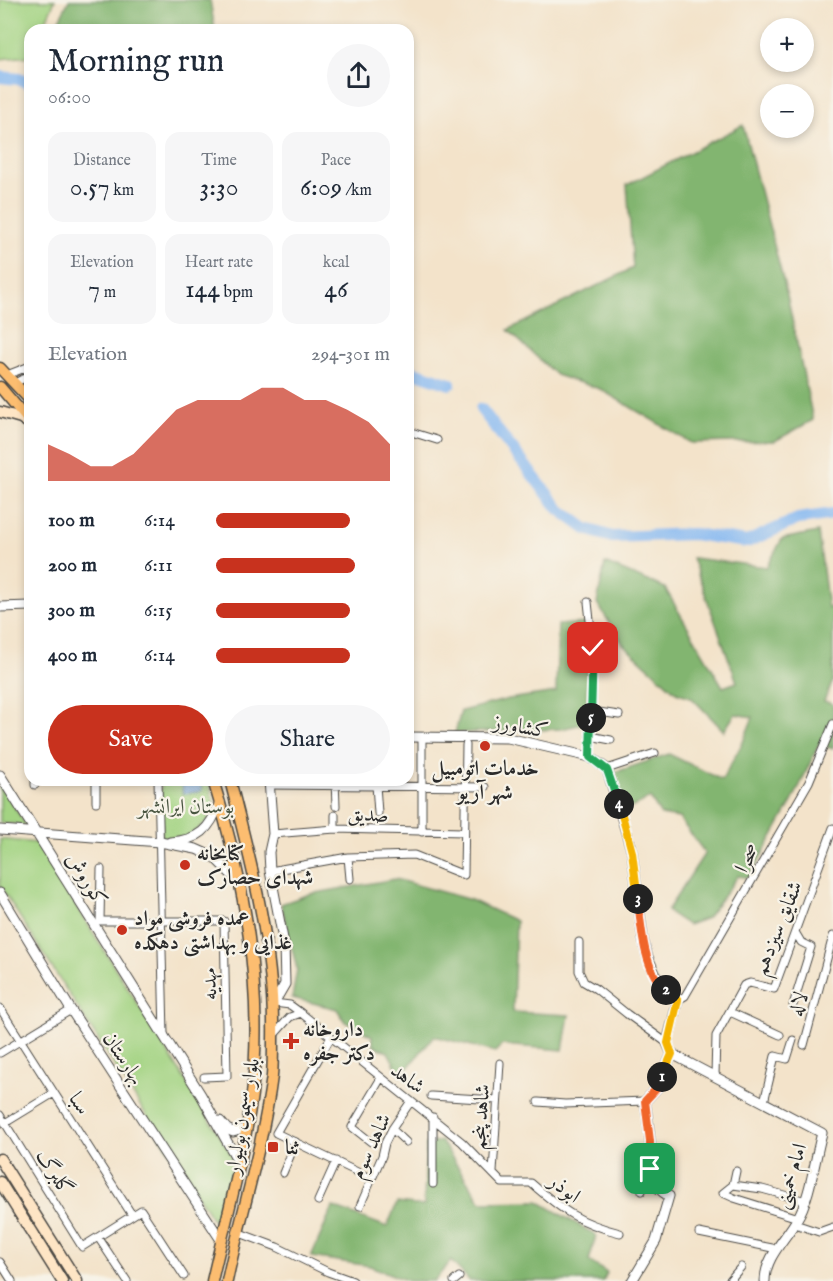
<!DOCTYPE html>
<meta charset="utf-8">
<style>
body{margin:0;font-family:"IM FELL English",Amiri,serif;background:#f6f6f7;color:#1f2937;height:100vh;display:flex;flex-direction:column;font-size:22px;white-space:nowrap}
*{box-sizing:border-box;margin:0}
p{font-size:20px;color:#747a83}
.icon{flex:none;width:33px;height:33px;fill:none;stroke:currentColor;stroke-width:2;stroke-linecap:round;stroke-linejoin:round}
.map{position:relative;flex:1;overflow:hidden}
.panel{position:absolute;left:24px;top:24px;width:390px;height:762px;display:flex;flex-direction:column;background:#fff;border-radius:18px;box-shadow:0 3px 9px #0003}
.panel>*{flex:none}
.controls{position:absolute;left:760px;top:18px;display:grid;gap:12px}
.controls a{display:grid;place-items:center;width:54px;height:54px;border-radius:50%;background:#fff;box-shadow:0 3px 9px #0003;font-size:30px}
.pin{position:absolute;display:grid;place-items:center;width:51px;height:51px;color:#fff;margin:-26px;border-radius:12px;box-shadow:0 3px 9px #0006}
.km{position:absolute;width:30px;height:30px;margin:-15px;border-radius:50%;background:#222;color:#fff;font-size:16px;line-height:30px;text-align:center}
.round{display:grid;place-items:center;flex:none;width:63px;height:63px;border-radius:32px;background:#f6f6f7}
.overview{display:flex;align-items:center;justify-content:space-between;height:102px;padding:0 24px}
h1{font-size:33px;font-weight:600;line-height:45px}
.stats{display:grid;grid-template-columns:repeat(3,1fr);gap:9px;height:102px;padding:6px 24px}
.stats div{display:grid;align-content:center;border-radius:15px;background:#f6f6f7;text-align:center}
.stats b{font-size:26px;font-weight:600}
.stats small{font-size:16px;font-weight:400}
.stats p{font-size:16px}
.chart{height:168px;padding:12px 24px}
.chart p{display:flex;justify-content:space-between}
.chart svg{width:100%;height:108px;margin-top:6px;fill:#c8321e;opacity:.7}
.primary-button{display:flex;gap:12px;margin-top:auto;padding:12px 24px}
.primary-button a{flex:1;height:69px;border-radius:36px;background:#c8321e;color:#fff;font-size:24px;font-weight:600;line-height:69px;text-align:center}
.primary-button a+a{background:#f6f6f7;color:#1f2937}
ul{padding:0 24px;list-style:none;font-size:20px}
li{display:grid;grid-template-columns:96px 72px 1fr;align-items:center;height:45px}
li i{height:15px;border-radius:8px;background:#c8321e}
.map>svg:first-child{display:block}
.green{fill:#a3d382;stroke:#677f56;stroke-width:1.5}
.forest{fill:#82b570;stroke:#56704e;stroke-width:1.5}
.water{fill:#84b7f1;stroke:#58718e;stroke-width:1.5}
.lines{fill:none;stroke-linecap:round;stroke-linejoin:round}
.river{stroke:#84b7f1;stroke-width:12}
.minor-casing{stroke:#494743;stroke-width:9}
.tertiary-casing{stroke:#494743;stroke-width:11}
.secondary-casing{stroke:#494743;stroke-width:13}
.primary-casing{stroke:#494743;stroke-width:13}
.minor{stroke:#fff;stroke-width:7}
.tertiary{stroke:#fff;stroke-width:9}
.secondary{stroke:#fee5c5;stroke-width:10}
.primary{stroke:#fcbd6f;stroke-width:10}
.split-1-casing{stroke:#fff;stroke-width:12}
.split-2-casing{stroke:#fff;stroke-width:12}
.split-3-casing{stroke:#fff;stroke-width:12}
.split-4-casing{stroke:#fff;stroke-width:12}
.split-5-casing{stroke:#fff;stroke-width:12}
.split-6-casing{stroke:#fff;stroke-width:12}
.split-1{stroke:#f0652b;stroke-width:8}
.split-2{stroke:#f5b400;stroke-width:8}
.split-3{stroke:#f0652b;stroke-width:8}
.split-4{stroke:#f5b400;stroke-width:8}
.split-5{stroke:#22a559;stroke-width:8}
.split-6{stroke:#22a559;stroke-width:8}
.poi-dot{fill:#c8321e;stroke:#f7f3e8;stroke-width:2}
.labels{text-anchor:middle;stroke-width:4.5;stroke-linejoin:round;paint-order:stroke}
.street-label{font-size:21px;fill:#2b2b2b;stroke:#f7f3e8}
.poi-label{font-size:21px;font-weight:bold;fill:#2b2b2b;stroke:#f7f3e8;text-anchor:start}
.park-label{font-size:21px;fill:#495541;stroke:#f7f3e8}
</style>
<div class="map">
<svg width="833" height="1281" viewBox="0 0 833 1281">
<rect width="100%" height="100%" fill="#f7f3e8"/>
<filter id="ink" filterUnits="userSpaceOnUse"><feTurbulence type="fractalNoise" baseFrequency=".0167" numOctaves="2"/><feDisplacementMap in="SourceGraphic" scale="12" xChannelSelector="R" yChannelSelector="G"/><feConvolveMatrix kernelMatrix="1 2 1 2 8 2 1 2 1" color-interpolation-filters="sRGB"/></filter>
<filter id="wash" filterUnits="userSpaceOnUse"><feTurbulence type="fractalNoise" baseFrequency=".008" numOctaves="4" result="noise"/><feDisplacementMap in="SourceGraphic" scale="24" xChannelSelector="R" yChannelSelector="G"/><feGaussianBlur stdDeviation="1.35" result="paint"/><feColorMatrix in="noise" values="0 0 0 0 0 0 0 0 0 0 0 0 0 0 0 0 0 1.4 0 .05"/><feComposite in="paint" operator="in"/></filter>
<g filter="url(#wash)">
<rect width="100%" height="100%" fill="#f3e3ca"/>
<path class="green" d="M0 0H55L42 30H30V56L0 59Z
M161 780H209L214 805 212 813 206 823 187 837 162 838Z
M0 784 26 825 0 823Z
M0 839 37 843 232 1155 233 1166 219 1229 0 886Z"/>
<path class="forest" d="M69 0H210L215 30H54Z
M743 125 787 295 813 420 775 441 691 443 600 389 556 375 508 330 633 268 627 185Z
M818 532 828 608 833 604V681L824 701 833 704V749L819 744 793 800 749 878 738 876 707 918 688 925 667 911 705 853 679 818 661 815 650 798 627 810 613 773 669 754 722 780 743 742 753 717 735 714 724 731 691 697 676 692 623 644 597 603 605 563 665 588 723 687 737 682 692 558 767 567 782 539Z
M588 623 587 723 561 729 455 733 461 711 509 699 556 692 558 625Z
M395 879 471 900 516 921 513 1012 569 1015 563 1050 502 1045 495 1052 434 1036 401 1076 388 1052 373 1045 372 1036 345 1022 337 1009 292 998 297 969 281 904 310 894Z
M441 1141 481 1202 538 1201 596 1235 589 1261 607 1273 603 1281H470L451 1261 434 1281H408L370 1266 311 1257 333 1207 387 1227 397 1203 424 1206 426 1144Z"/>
<path class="water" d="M181 780H200L202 791 183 794Z"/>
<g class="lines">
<path class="river" d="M0 77 19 79 30 84
M408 370 450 384
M481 409 559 509 586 529 612 537 693 534 747 542 798 519 833 514"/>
</g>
</g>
<g filter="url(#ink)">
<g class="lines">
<g class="minor-casing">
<path id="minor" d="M7 375 30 366
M15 383 30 375
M408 431 437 440
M588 602 593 648 590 757
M592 711 619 715
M590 736 611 740
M607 769 655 753
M35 780V785
M96 780V802
M158 780 164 1035
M335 780 336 806
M269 785 485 787
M376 785 378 813
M335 815V829
M422 832V737
M273 834 335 829 463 832
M348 857 350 879
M101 869 100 921H224L227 1076 204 1077
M270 871 348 857 414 855 464 875 466 745
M579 942V971L584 982 596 989 627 1014 667 1043
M678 1000 685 996 809 782 833 724
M793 1005 811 947 801 942 795 932
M0 1008 132 1215
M730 1012 780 1035
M301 1013 462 1142 502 1183H531C562 1210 579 1223 620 1233
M273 1036 290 1017 301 1013 290 1005 274 1003
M331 1037 276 1133 372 1179
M804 1045 833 936
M0 1053 71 1010
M715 1076 716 1036 744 985 750 983 774 989 833 828
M431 1096 497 1100
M538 1102 565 1104 645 1101
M764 1102 775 1056 787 1059 793 1040
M0 1115 82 1247 141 1210 184 1276
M433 1117V1184
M5 1123 54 1093
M392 1129 406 1142
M371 1142 352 1127 381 1078
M736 1171 733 1185 723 1193 734 1198 798 1218
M493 1172 500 1063
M283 1173 296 1142
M733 1185 762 1189 806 1201
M642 1191 650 1172
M318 1201 336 1161
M360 1206 382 1156 385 1143 392 1129 411 1101
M795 1224 819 1232 833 1227
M237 1232 277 1247 328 1272 353 1281
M699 1233 777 1249
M98 1237 127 1281
M0 1262 12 1281
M454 1281 459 1277
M729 1281 741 1267"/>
</g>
<g class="tertiary-casing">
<path id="tertiary" d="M0 607 30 606
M408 737 508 738 590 757 607 769 632 852 643 939 647 955 660 985 678 1000 667 1043 672 1054
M0 775 201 1095 239 1163
M269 780 273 834 269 852 270 871 284 944 285 984 274 1003
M0 830 160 842 196 849 214 857 239 882
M170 842C199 840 210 830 220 802
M0 893 71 1010 221 1240
M672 1054 822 1133C815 1158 810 1199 797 1219 786 1239 765 1257 765 1281
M220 1121 227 1129 233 1132 247 1128
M632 1281 656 1241 669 1196C644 1183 652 1163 650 1140 649 1127 647 1114 645 1101L657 1088 672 1054"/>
</g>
<g class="secondary-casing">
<path id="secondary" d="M0 412 21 418 30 424
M0 1159 77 1281
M0 1182 62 1281"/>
</g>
<g class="primary-casing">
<path id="primary" d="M0 368 30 400
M0 387 30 422
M212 1281C226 1219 244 1157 252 1094 264 988 244 881 213 780
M227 1281C241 1213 263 1146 272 1076 273 1064 273 1052 273 1040 275 952 252 865 230 780"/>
</g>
<use href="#minor" class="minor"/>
<use href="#tertiary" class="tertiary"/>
<use href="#secondary" class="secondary"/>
<use href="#primary" class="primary"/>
</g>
</g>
<g class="lines" filter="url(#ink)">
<g class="split-1-casing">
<path id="split-1" d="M650 1169V1141L645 1101 657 1088 662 1077"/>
</g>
<g class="split-2-casing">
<path id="split-2" d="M662 1077 672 1054 668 1043 678 1000 666 990"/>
</g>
<g class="split-3-casing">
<path id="split-3" d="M638 899C641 927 644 972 666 990"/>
</g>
<g class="split-4-casing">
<path id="split-4" d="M619 804 632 852 638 899"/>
</g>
<g class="split-5-casing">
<path id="split-5" d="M591 718 590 757 607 770 619 804"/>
</g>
<g class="split-6-casing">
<path id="split-6" d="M591 718 593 648"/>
</g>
<use href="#split-1" class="split-1"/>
<use href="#split-2" class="split-2"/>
<use href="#split-3" class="split-3"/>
<use href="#split-4" class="split-4"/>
<use href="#split-5" class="split-5"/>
<use href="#split-6" class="split-6"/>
</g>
<g class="poi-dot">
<circle cx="485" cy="746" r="6"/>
<circle cx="185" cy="865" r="6"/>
<circle cx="122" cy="930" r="6"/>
<path d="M288 1032h6v6h6v6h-6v6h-6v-6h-6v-6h6z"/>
<rect x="267" y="1141" width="12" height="12" rx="3"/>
</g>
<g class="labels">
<g class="street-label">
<text transform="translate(521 726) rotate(10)" y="7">کشاورز</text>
<text transform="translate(368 814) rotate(2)" y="7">صدیق</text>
<text transform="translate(747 858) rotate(-61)" y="7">صحرا</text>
<text transform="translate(87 879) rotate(58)" y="7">کوروش</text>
<text transform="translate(777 928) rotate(-68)" y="7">شقایق سیزدهم</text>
<text transform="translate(209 984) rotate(-91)" y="7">مهدیه</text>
<text transform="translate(798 1004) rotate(-75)" y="7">لاله</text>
<text transform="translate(124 1058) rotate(57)" y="7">بهارستان</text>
<text transform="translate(408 1078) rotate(37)" y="7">شاهد</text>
<text transform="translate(80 1103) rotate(57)" y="7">سبا</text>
<text transform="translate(242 1116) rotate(-80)" y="7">بلوار سیمون بولیوار</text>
<text transform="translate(480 1117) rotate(-86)" y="7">شاهد پنجم</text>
<text transform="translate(370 1146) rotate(-65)" y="7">شاهد سوم</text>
<text transform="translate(55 1172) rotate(58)" y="7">گلبرگ</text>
<text transform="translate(790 1176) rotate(-73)" y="7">امام خمینی</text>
<text transform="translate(565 1188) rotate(37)" y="7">ابوذر</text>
</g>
<g class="poi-label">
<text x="485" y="775" text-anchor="middle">خدمات اتومبیل<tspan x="485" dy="24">شهر آریو</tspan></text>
<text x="197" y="860">کتابخانه<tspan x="197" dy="24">شهدای حصارک</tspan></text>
<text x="134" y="925">عمده فروشی مواد<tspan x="134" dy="24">غذایی و بهداشتی دهکده</tspan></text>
<text x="303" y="1036">داروخانه<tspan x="303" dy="24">دکتر جفره</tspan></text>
<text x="285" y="1154">ثنا</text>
</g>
<g class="park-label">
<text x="186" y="813">بوستان ایرانشهر</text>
</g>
</g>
</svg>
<div class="controls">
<a>+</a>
<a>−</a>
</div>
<div class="pin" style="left:650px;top:1169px;background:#1e9e55"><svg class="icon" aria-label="arrive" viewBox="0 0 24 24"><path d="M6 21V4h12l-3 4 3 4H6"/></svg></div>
<div class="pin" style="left:593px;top:648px;background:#d93025"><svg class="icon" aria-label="check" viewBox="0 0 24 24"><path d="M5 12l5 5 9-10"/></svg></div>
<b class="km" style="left:662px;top:1077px">1</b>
<b class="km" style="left:666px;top:990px">2</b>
<b class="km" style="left:638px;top:899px">3</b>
<b class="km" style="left:619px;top:804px">4</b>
<b class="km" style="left:591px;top:718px">5</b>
<section class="panel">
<div class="overview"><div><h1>Morning run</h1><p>06:00</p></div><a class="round"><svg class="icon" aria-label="share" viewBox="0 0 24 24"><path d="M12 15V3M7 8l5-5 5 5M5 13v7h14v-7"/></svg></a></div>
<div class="stats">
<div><p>Distance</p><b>0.57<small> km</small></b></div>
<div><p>Time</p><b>3:30</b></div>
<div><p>Pace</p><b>6:09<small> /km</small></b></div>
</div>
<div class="stats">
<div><p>Elevation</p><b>7<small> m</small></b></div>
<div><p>Heart rate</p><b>144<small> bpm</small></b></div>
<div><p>kcal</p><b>46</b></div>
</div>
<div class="chart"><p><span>Elevation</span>294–301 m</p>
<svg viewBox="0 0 160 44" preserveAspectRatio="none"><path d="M0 44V29L10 33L20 38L30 38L40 33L50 24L60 15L70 11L80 11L90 11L100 6L110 6L120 11L130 11L140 15L150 20L160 29V44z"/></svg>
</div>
<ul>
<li><b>100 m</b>6:14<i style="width:77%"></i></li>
<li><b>200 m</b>6:11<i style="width:80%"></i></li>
<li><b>300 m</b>6:15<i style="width:77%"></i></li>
<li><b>400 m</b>6:14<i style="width:77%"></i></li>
</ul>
<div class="primary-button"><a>Save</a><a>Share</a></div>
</section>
</div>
